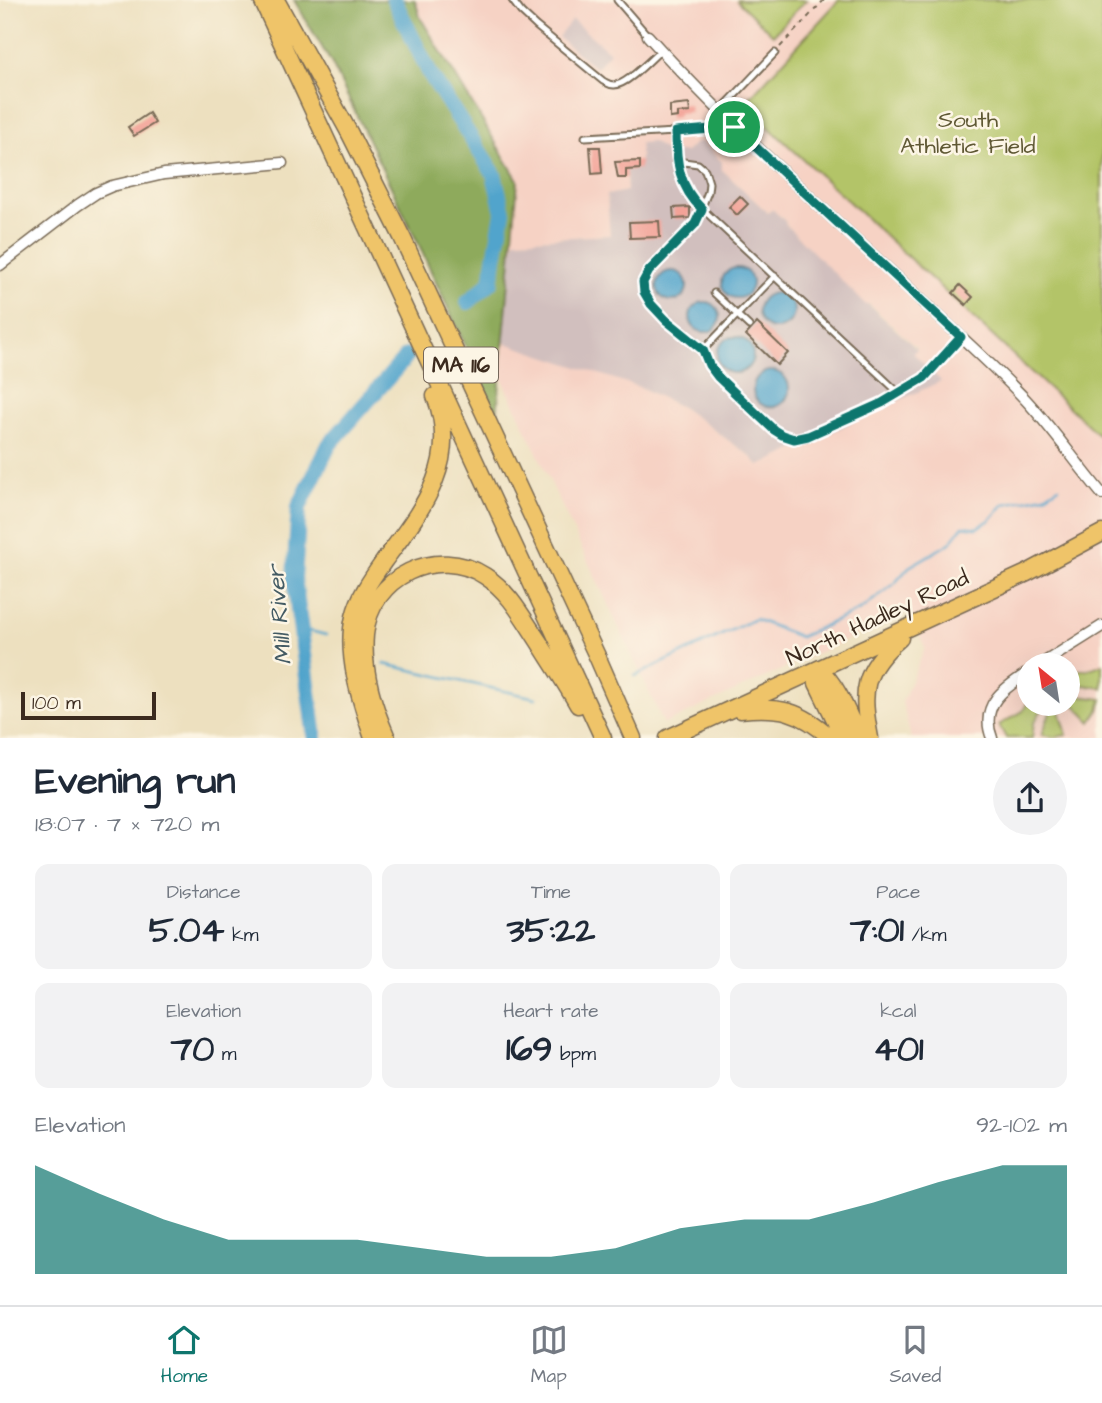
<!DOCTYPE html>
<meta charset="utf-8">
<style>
body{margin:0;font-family:"Architects Daughter",sans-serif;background:#f2f2f3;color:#1f2937;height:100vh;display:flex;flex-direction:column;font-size:26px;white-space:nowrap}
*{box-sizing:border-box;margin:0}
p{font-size:23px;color:#747a83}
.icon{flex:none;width:38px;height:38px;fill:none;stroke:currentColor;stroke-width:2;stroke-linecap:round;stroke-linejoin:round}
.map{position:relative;height:738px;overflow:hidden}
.drawer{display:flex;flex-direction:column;background:#fff;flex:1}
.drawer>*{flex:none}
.needle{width:46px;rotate:330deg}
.tools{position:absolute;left:1017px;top:653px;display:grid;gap:14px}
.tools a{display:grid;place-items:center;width:63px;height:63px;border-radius:50%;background:#fff;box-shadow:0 7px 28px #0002;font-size:35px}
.scale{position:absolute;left:21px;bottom:18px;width:135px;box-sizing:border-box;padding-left:7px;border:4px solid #3b2a1e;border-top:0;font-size:19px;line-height:24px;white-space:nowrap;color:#3b2a1e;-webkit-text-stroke:5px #fcf5e5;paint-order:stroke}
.pin{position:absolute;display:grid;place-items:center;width:60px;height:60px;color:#fff;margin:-30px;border:4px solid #fff;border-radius:50%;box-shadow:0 2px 7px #0007}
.round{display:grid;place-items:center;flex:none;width:74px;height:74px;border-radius:37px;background:#f2f2f3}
.overview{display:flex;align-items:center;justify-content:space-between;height:119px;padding:0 35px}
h1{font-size:38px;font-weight:700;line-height:52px}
.figures{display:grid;grid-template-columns:repeat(3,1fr);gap:10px;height:119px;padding:7px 35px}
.figures div{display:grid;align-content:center;border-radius:14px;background:#f2f2f3;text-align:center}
.figures b{font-size:35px;font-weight:700}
.figures small{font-size:19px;font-weight:400}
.figures p{font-size:19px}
.chart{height:196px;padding:14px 35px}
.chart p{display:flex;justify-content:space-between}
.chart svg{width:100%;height:126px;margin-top:7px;fill:#0f766e;opacity:.7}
.dock{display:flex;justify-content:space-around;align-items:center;height:98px;border-top:2px solid #e0e1e3;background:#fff;font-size:19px;color:#747a83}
.dock a{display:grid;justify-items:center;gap:4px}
.dock .on{color:#0f766e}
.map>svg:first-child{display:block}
.built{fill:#f6d2c4;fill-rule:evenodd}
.industrial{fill:#d1bfbe}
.green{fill:#b3c467;stroke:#777742;stroke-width:2}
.forest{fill:#8eaa5c;stroke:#646a3d;stroke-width:2}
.water{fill:#51a4cc;stroke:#466775;stroke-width:2}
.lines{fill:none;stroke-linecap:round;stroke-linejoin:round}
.stream{stroke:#51a4cc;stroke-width:2.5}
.river{stroke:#51a4cc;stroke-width:16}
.building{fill:#f3a297}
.lane-casing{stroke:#796a56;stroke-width:9}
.street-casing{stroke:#796a56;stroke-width:13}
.primary-casing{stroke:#796a56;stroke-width:19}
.path{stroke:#796a56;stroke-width:2;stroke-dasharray:5 5;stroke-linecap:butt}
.lane{stroke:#fff;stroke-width:5}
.street{stroke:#fff;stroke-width:10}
.primary{stroke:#efc469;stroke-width:16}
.route-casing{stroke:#fff;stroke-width:14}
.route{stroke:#0f766e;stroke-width:9}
.labels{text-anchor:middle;stroke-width:5;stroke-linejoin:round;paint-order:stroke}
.shield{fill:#fcf5e5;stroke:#75675a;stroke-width:2}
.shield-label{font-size:21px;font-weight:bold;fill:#3b2a1e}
.park-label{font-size:23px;fill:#5f5834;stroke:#fcf5e5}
.street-label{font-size:23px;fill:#3b2a1e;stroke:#fcf5e5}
.water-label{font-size:24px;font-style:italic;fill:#445b64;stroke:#fcf5e5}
</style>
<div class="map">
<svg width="1102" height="738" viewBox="0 0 1102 738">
<rect width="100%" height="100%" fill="#fcf5e5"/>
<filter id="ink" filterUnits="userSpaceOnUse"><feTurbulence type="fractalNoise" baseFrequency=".0143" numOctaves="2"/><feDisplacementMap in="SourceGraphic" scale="14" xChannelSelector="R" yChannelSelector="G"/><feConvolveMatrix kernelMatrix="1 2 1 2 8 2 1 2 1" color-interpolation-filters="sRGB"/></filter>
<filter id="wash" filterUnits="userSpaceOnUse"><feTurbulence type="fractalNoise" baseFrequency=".00686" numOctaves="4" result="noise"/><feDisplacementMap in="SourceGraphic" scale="28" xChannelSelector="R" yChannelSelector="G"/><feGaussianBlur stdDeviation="1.57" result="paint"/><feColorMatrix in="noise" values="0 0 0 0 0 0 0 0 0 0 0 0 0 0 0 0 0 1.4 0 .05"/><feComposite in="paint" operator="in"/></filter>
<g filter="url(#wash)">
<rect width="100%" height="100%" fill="#ede0bf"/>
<path class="built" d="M325 0H1102V738H911L902 702 925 648 909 611 664 724ZM653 142 665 152H686L696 142 722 162V170L768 213 772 209 785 221 786 225 866 306 869 304 917 348 759 466 749 455 683 408 642 388 607 375 505 290 516 240 610 235 607 195 627 191 626 170 640 169V161ZM1029 665H1068V704H1029Z"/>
<path class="industrial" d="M572 20 610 52 596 68 558 37Z
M653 142 666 152H686L696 142H701L722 162V170L768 213 772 209 785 221 786 225 866 305 868 304 917 349 913 353 941 381 759 466 749 455 683 408 642 388 502 342 505 290 515 240 610 235 607 195 627 191 626 170 640 169V143Z"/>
<path class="green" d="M738 0H806L773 35 737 1Z
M839 0H1102V438L744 104Z
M1102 664V688L1083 685 1068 688V672C1082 668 1088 672 1102 664Z
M1068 693 1072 695 1102 699 1099 710 1091 722 1068 698Z
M1029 700V704H1045L1034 723 1032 738H1006L999 725 1023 711Z
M1053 704H1058L1067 735 1054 737 1042 735Z"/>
<path class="forest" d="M294 0H415L420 17 518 180 497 415 418 243 332 64Z"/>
<path class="water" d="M722 283a15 15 0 1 1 30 0a15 15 0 1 1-30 0Z
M657 286a15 15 0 1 1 30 0a15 15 0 1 1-30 0Z
M758 311a18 18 0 1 1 36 0a18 18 0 1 1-36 0Z
M690 317a15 15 0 1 1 30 0a15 15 0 1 1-30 0Z
M717 355a18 18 0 1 1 36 0a18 18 0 1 1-36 0Z
M753 389a18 18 0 1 1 36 0a18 18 0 1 1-36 0Z"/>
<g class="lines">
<path class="stream" d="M301 635 310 631 326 635
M384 664 536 698
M635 676 755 619 800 637 860 610 894 584 909 567 950 543 963 526 977 528 990 520 1004 504 1045 496 1059 487"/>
<path class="river" d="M394 0 430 74 494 174 503 212 491 282 468 302
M315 738 294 578 299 507 329 445 407 356"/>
</g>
<g id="blocks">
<path class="building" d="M689 104 690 112 678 113V117L670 118V106Z
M149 113 155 123 134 136 128 127Z
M590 147H600L602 173 592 174Z
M640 161V169L626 170V178H618L615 162Z
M740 196 748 204 737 215 729 207Z
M690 207V218L674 219 673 208Z
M659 221 660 237 630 238 629 222Z
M960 285 973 297 966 305 953 293Z
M757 323 788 353 777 365 746 335Z"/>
</g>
</g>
<g filter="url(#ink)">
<use href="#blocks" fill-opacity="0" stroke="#796a56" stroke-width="2"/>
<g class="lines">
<g class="lane-casing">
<path id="lane" d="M512 0 521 12 536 26 603 81C607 83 609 85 614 85 626 86 651 59 661 50
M617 0 648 36
M719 112 775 53
M676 132C676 160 678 178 695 202L899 393
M585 137 676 132 734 126
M677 161 698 164 705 170 709 183 708 192 695 224 649 271 643 282 644 291 651 304 666 320 703 350 709 365 718 377 779 433 794 439 808 437 882 403 924 378 961 337
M714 293 749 326
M703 350 775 276"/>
</g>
<g class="street-casing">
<path id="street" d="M648 36C732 129 826 211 917 296 953 330 991 363 1025 399 1053 429 1076 463 1102 494
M0 265 78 205 96 193 112 186 164 174 282 163
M1040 665 1102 626
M992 738C979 705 1004 688 1029 672"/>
</g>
<g class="primary-casing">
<path id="primary" d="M262 0 603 738
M276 0 349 132 402 237 597 656 633 738
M819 669C839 687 848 714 859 738
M819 669 817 683 844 738
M740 710C780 706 800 710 831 738
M373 738C361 702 345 655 354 617 359 596 372 578 384 561 421 511 461 462 435 396
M387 738C373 706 362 670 365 635 370 576 437 545 485 576 509 591 523 618 539 642 552 663 566 684 578 705
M668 738 1027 573 1102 533
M870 738C861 691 862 671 900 638"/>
</g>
<path class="path" d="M780 47 824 0"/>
<use href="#lane" class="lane"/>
<use href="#street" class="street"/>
<use href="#primary" class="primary"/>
</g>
</g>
<g class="lines" filter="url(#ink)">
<g class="route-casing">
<path id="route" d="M734 127 961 337 924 378 882 403 808 436 794 439 782 435 774 430 718 377 709 365 703 350 666 320 651 304 644 292 643 282 649 271 695 224 702 209C679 187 676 162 676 132Z"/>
</g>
<use href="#route" class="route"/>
</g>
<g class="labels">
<rect class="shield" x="424" y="347.5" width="74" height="35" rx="5"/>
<g class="shield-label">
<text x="461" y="372">MA 116</text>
</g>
<g class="park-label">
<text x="968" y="127">South<tspan x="968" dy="26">Athletic Field</tspan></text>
</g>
<g class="street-label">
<text transform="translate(877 617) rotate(-25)" y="8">North Hadley Road</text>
</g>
<g class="water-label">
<text transform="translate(279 615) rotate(-95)" y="8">Mill River</text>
</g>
</g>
</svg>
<div class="tools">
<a><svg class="needle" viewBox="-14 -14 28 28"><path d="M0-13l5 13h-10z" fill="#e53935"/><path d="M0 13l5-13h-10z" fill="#747a83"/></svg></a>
</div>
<div class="scale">100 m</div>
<div class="pin" style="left:734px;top:127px;background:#1e9e55"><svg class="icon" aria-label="arrive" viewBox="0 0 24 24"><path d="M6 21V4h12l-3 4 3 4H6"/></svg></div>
</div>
<section class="drawer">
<div class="overview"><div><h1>Evening run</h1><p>18:07 · 7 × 720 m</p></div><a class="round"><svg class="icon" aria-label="share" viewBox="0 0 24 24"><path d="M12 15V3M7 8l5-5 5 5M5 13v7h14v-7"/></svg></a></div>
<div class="figures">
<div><p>Distance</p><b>5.04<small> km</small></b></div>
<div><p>Time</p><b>35:22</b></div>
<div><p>Pace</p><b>7:01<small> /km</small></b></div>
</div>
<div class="figures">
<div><p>Elevation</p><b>70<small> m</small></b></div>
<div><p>Heart rate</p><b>169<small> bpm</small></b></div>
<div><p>kcal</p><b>401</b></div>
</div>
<div class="chart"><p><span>Elevation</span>92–102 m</p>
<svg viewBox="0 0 160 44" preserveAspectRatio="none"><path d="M0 44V6L10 16L20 25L30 32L40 32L50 32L60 35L70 38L80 38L90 35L100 28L110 25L120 25L130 19L140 12L150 6L160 6V44z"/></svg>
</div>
</section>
<nav class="dock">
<a class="on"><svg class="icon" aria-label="home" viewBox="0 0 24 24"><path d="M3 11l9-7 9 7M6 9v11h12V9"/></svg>Home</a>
<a><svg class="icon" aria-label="map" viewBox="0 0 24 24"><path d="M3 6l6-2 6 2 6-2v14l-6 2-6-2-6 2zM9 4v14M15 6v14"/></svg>Map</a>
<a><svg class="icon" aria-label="saved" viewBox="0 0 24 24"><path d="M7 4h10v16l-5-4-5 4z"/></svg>Saved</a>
</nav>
